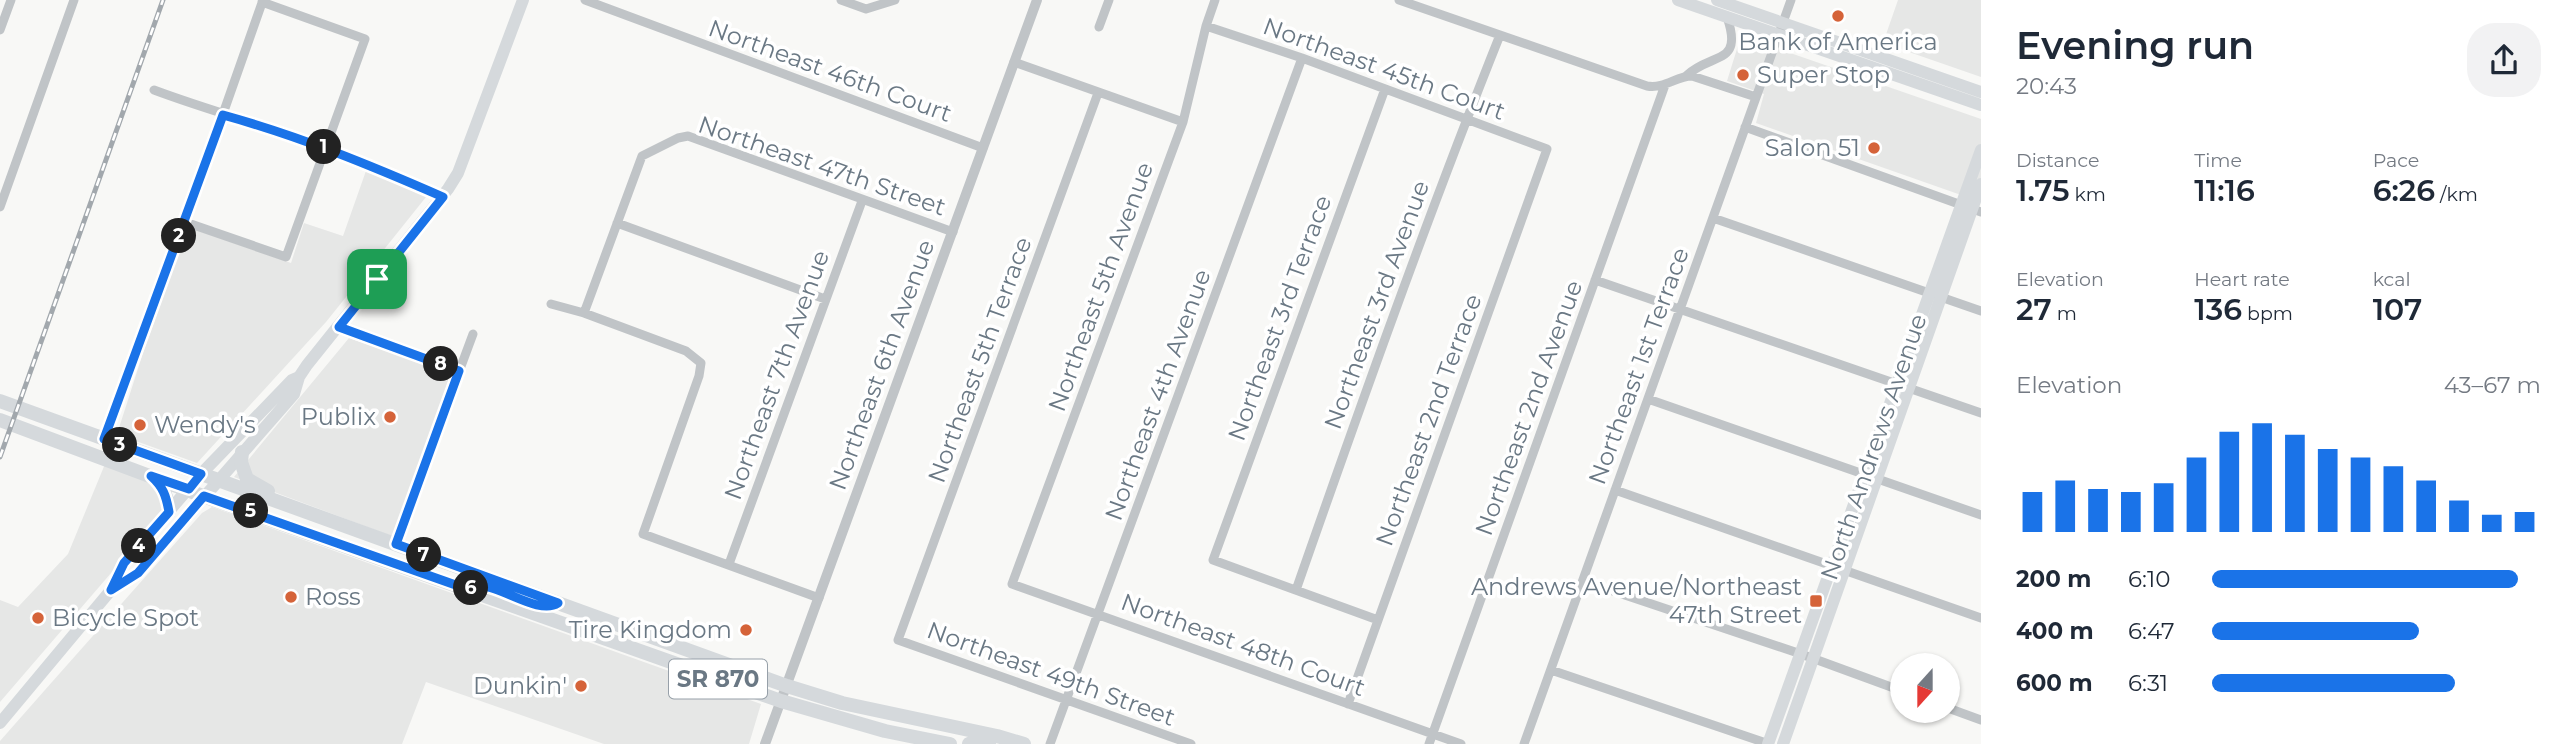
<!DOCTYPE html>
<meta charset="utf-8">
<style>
body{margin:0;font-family:Montserrat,sans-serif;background:#f2f2f3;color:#1f2937;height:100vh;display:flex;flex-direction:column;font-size:26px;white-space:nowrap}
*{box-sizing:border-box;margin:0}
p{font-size:23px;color:#747a83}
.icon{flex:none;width:38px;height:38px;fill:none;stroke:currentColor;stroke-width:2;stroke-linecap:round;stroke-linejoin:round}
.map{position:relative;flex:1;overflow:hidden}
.drawer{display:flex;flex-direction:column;background:#fff;width:595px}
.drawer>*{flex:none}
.needle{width:46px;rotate:201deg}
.controls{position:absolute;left:1890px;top:653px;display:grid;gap:14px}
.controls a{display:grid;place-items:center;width:70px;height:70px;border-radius:50%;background:#fff;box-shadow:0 2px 5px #0004;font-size:35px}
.pin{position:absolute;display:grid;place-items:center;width:60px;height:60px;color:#fff;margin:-30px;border-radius:14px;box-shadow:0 4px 10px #0006}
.km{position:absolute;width:35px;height:35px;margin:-18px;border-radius:50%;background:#222;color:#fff;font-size:19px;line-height:35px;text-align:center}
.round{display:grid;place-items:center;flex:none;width:74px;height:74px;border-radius:28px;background:#f2f2f3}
.overview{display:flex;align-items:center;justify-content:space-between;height:119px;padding:0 35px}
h1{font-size:38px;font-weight:600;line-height:52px}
.metrics{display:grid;grid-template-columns:repeat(3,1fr);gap:10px;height:119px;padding:7px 35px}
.metrics div{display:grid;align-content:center}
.metrics b{font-size:30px;font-weight:600}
.metrics small{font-size:19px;font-weight:400}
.metrics p{font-size:19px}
.chart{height:196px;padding:14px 35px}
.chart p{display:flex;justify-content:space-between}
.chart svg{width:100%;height:126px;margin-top:7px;stroke:#1a73e8;stroke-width:6}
ul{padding:0 35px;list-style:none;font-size:23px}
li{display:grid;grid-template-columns:112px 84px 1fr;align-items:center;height:52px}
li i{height:18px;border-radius:9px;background:#1a73e8}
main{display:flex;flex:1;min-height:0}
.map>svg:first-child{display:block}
.built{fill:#e6e7e6}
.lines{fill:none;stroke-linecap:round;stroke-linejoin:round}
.minor{stroke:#c0c4c7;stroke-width:9}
.tertiary{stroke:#c0c4c7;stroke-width:10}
.secondary{stroke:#d5d9dc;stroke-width:12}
.primary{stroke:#d5d9dc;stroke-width:14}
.rail-casing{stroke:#a2a8ad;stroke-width:5}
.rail{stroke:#fff;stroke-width:2.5;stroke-dasharray:8;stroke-linecap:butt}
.route-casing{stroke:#fff;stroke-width:14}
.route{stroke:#1a73e8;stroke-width:9}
.poi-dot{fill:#d56339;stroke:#fff;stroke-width:2.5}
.labels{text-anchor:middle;stroke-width:7;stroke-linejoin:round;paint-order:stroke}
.shield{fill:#fff;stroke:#97a0a9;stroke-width:2}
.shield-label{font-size:23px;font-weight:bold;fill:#6a7884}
.poi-label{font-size:24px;fill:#6a7884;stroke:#fff;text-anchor:end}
.street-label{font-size:24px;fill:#6a7884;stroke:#fff}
</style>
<main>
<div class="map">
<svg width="1981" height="744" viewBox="0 0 1981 744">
<rect width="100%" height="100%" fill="#f8f8f6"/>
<path class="built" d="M1898 0H1981V77L1883 43Z
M1741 36 1981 119V202L1756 123 1764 94 1727 81Z
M367 168 430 192 326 322 197 463 119 435 118 431 143 353 188 227 291 263 304 223 343 236Z
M349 338 439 369 450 376 394 537 234 477Z
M105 464 162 488 166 496 161 515 0 702V600L18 607 68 554Z
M212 507 761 704 749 744H604L426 682 402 744H0V741L52 682 202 513Z"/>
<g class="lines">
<path class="minor" d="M585 0 983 148
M841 0 866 9 895 0
M1215 0 1206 26 1183 122 1012 584 1461 744
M1399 0 1647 86C1665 89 1676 76 1692 76L1756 97
M1206 26 1302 58 1547 149 1348 704
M1099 27 1109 0
M0 30 11 0
M1014 62 1183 122
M1686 76C1711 52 1744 66 1727 17
M154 90C210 111 267 126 323 146 364 161 403 179 443 197
M1098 93 898 640 1191 744
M1745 127 1981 212
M0 207 74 0
M1713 218 1981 311
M185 222 286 257 365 39 262 2
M617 223 825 299
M1595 280 1981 413
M551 304 584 313 686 351 701 363 699 376 643 534 819 598
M584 313 642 156 678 138 688 136 953 232
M339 327 459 371
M1648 399 1981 515
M104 439 185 222 263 0
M1615 490 1981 618
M395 544 473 334
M729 564 862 201
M1583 581 1801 654 1902 691
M1296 590C1361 404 1427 218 1500 35
M1378 620 1213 560 1385 89
M1551 670 1769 744
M1948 708 1981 720
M1050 744 1302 58
M1429 744 1665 85
M1524 744 1791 0"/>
<path class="tertiary" d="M765 744 1037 0"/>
<path class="secondary" d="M1678 0 1981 105
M1717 0 1981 92
M111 590 138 573 294 394 299 377 307 365 448 189 458 173 523 0
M0 723 111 590 124 563 201 474 292 380 299 377
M1768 744 1981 150
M1783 744 1981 184"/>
<path class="primary" d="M0 401 787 686 842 703 997 736 1024 744
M0 420 203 496 781 701 885 731 950 744
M242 452 241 462 247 479 268 491
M154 479C165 489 167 498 169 512
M969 744 978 741 989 744"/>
<g class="rail-casing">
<path id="rail" d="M0 457 163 0"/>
</g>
<use href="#rail" class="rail"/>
</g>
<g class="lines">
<g class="route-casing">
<path id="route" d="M223 115C299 136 370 165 443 197L339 327 459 371 396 544 558 603C540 615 504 588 483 586 478 586 472 588 467 589L204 496 138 573 111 590 124 563 169 512C166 495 163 487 151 476L189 489 201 474 104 439Z"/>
</g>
<use href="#route" class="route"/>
</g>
<g class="poi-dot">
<circle cx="1838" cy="16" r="7"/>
<circle cx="1743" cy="75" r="7"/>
<circle cx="1874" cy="148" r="7"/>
<circle cx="390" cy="417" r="7"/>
<circle cx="140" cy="425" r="7"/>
<circle cx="291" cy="597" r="7"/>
<rect x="1809" y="594" width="14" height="14" rx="3.5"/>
<circle cx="38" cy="618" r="7"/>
<circle cx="746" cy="630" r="7"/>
<circle cx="581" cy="686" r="7"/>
</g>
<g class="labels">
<rect class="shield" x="669" y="659.5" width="98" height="39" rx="5"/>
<g class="shield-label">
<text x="718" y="687">SR 870</text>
</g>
<g class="poi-label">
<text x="1838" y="50" text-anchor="middle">Bank of America</text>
<text x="1757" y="83" text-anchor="start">Super Stop</text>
<text x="1860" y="156">Salon 51</text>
<text x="376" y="425">Publix</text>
<text x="154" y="433" text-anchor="start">Wendy's</text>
<text x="1802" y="595">Andrews Avenue/Northeast<tspan x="1802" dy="28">47th Street</tspan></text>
<text x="305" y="605" text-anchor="start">Ross</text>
<text x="52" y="626" text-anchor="start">Bicycle Spot</text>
<text x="732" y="638">Tire Kingdom</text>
<text x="567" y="694">Dunkin'</text>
</g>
<g class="street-label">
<text transform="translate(1384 69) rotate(20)" y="8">Northeast 45th Court</text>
<text transform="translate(830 71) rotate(20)" y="8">Northeast 46th Court</text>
<text transform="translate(822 166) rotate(19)" y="8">Northeast 47th Street</text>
<text transform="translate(1101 287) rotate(-70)" y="8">Northeast 5th Avenue</text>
<text transform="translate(1377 305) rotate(-70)" y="8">Northeast 3rd Avenue</text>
<text transform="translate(1280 318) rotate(-70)" y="8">Northeast 3rd Terrace</text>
<text transform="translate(980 360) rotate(-70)" y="8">Northeast 5th Terrace</text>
<text transform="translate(882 365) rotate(-70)" y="8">Northeast 6th Avenue</text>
<text transform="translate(1639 366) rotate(-70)" y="8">Northeast 1st Terrace</text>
<text transform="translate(777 375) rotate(-70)" y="8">Northeast 7th Avenue</text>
<text transform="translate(1158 395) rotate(-70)" y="8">Northeast 4th Avenue</text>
<text transform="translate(1529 408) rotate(-70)" y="8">Northeast 2nd Avenue</text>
<text transform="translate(1429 420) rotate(-70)" y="8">Northeast 2nd Terrace</text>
<text transform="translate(1874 447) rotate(-71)" y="8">North Andrews Avenue</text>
<text transform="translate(1243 645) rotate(20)" y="8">Northeast 48th Court</text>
<text transform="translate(1051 674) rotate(20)" y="8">Northeast 49th Street</text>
</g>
</g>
</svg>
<div class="controls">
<a><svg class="needle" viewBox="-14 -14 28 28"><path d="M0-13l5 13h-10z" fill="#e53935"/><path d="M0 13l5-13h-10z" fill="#747a83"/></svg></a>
</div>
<div class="pin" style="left:377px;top:279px;background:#1e9e55"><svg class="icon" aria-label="arrive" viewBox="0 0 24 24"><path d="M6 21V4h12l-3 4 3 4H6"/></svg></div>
<b class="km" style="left:324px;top:147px">1</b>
<b class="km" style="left:179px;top:236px">2</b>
<b class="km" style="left:120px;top:445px">3</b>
<b class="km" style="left:139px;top:546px">4</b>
<b class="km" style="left:251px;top:511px">5</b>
<b class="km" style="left:471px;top:588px">6</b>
<b class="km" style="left:424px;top:555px">7</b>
<b class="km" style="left:441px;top:364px">8</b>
</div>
<section class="drawer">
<div class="overview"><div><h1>Evening run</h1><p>20:43</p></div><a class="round"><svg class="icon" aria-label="share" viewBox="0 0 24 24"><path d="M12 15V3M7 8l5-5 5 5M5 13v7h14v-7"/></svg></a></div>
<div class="metrics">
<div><p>Distance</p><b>1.75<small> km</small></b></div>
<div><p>Time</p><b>11:16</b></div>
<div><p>Pace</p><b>6:26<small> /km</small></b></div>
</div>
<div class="metrics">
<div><p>Elevation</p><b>27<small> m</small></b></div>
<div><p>Heart rate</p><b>136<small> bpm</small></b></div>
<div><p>kcal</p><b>107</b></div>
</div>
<div class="chart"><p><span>Elevation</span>43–67 m</p>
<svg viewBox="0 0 160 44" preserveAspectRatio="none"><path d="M5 44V30M15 44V26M25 44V29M35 44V30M45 44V27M55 44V18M65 44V9M75 44V6M85 44V10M95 44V15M105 44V18M115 44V21M125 44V26M135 44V33M145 44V38M155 44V37"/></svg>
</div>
<ul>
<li><b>200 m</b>6:10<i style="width:93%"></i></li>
<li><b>400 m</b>6:47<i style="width:63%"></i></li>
<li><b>600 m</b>6:31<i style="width:74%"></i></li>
</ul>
</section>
</main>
